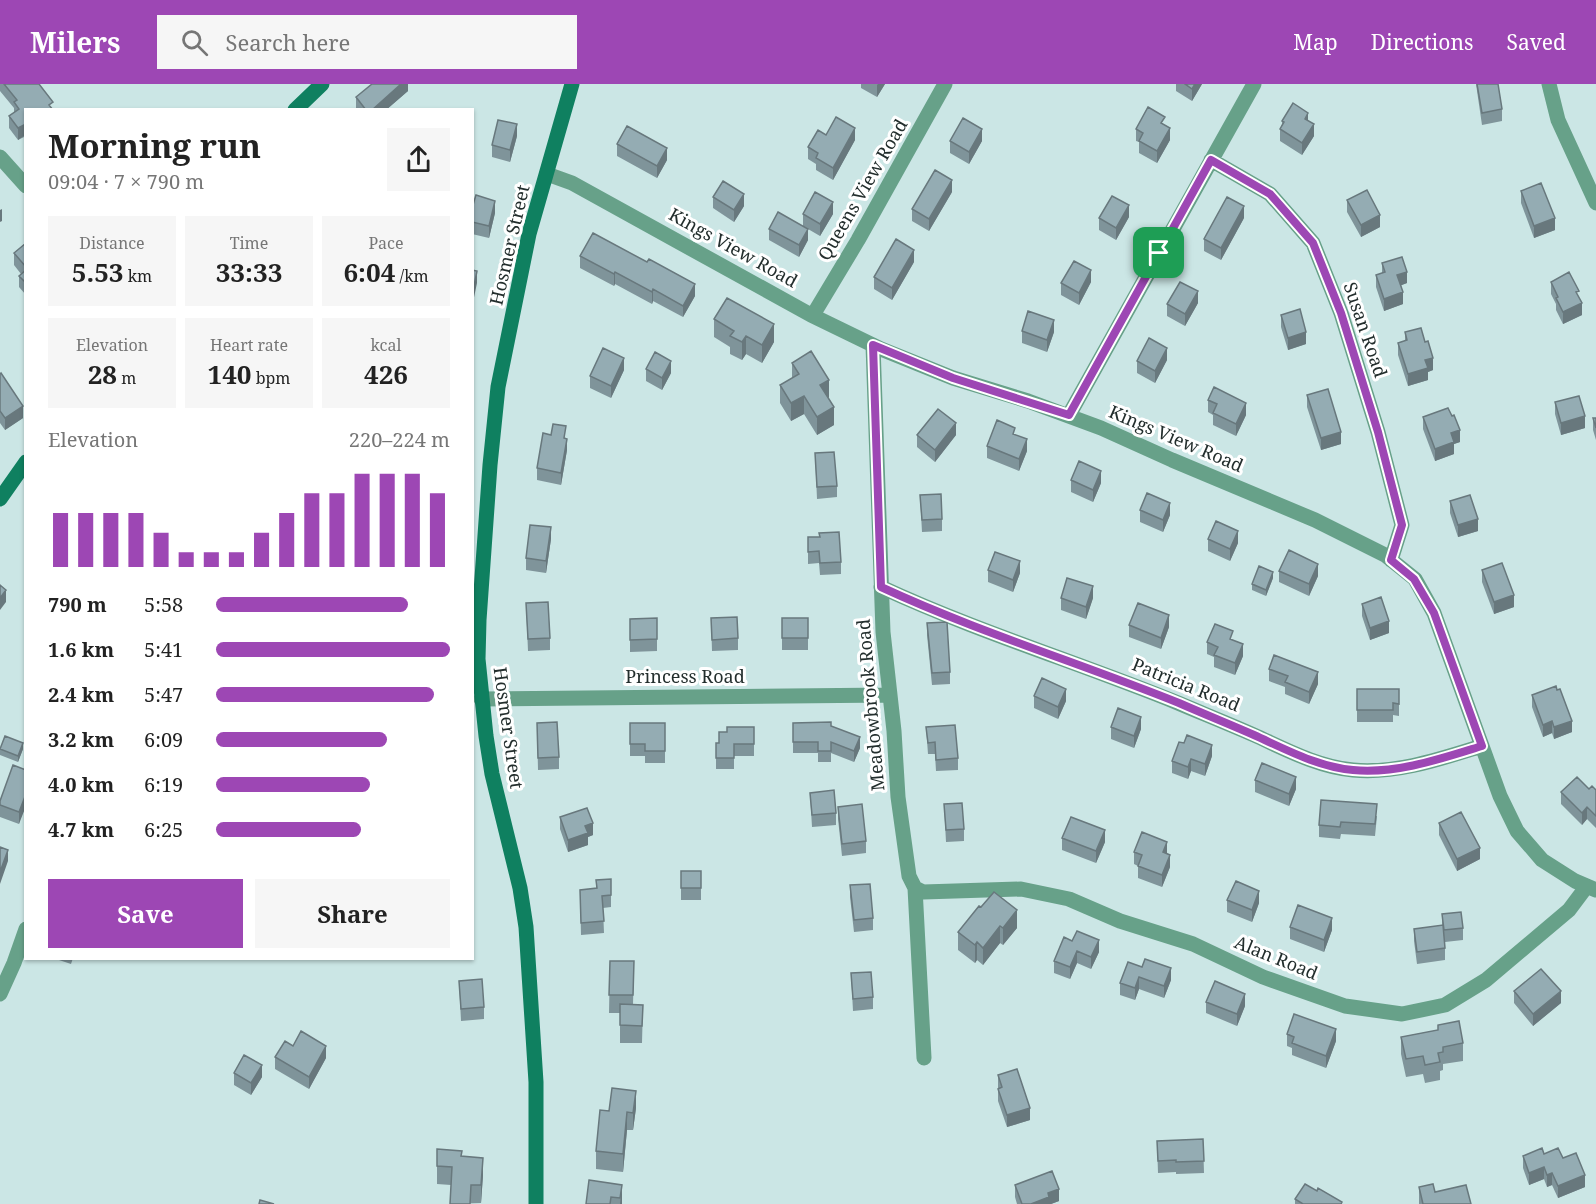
<!DOCTYPE html>
<meta charset="utf-8">
<style>
body{margin:0;font-family:"Noto Serif",serif;background:#f6f6f6;color:#222;height:100vh;display:flex;flex-direction:column;font-size:22px;white-space:nowrap}
*{box-sizing:border-box;margin:0}
p{font-size:20px;color:#767676}
.icon{flex:none;width:33px;height:33px;fill:none;stroke:currentColor;stroke-width:2;stroke-linecap:round;stroke-linejoin:round}
.map{position:relative;flex:1;overflow:hidden}
.side{position:absolute;left:24px;top:24px;width:450px;height:852px;display:flex;flex-direction:column;background:#fff;border-radius:0px;box-shadow:0 2px 4px #0004}
.side>*{flex:none}
.pin{position:absolute;display:grid;place-items:center;width:51px;height:51px;color:#fff;margin:-26px;border-radius:12px;box-shadow:0 3px 9px #0006}
.round{display:grid;place-items:center;flex:none;width:63px;height:63px;border-radius:0px;background:#f6f6f6}
.overview{display:flex;align-items:center;justify-content:space-between;height:102px;padding:0 24px}
h1{font-size:33px;font-weight:700;line-height:45px}
.figures{display:grid;grid-template-columns:repeat(3,1fr);gap:9px;height:102px;padding:6px 24px}
.figures div{display:grid;align-content:center;border-radius:0px;background:#f6f6f6;text-align:center}
.figures b{font-size:26px;font-weight:700}
.figures small{font-size:16px;font-weight:400}
.figures p{font-size:16px}
.chart{height:168px;padding:12px 24px}
.chart p{display:flex;justify-content:space-between}
.chart svg{width:100%;height:108px;margin-top:6px;stroke:#9d47b4;stroke-width:6}
.action{display:flex;gap:12px;margin-top:auto;padding:12px 24px}
.action a{flex:1;height:69px;border-radius:0px;background:#9d47b4;color:#fff;font-size:24px;font-weight:700;line-height:69px;text-align:center}
.action a+a{background:#f6f6f6;color:#222}
ul{padding:0 24px;list-style:none;font-size:20px}
li{display:grid;grid-template-columns:96px 72px 1fr;align-items:center;height:45px}
li i{height:15px;border-radius:8px;background:#9d47b4}
header{display:flex;align-items:center;gap:36px;box-sizing:border-box;height:84px;padding:0 30px;background:#9d47b4;color:#fff}
header strong{font-size:28px}
nav{display:flex;gap:33px;margin-inline-start:auto;font-size:21px}
.search{width:420px;height:54px;background:#f6f6f6;display:flex;align-items:center;gap:15px;box-sizing:border-box;padding:0 21px;border-radius:0px;color:#767676;font-size:22px}
.map>svg:first-child{display:block}
.lines{fill:none;stroke-linecap:round;stroke-linejoin:round}
.street{stroke:#67a189;stroke-width:15}
.secondary{stroke:#0f8060;stroke-width:15}
.wall{fill:#7f949a}
.shaded-wall{fill:#68787d}
.building{fill:#94acb3;stroke:#68787d;stroke-width:1.5}
.route-casing{stroke:#fff;stroke-width:12}
.route{stroke:#9d47b4;stroke-width:8}
.labels{text-anchor:middle;stroke-width:6;stroke-linejoin:round;paint-order:stroke}
.street-label{font-size:18px;fill:#232e2d;stroke:#fff}
</style>
<header>
<strong>Milers</strong>
<div class="search"><svg class="icon" aria-label="search" viewBox="0 0 24 24"><circle cx="10" cy="10" r="6"/><path d="M15 15l6 6"/></svg>Search here</div>
<nav><a>Map</a><a>Directions</a><a>Saved</a></nav>
</header>
<div class="map">
<svg width="1596" height="1120" viewBox="0 0 1596 1120">
<rect width="100%" height="100%" fill="#cbe6e5"/>
<g class="lines">
<path class="street" d="M1549 0 1558 36 1596 119
M0 73 26 102
M1211 76 1270 110 1313 159 1341 229 1378 348 1402 441 1391 476
M547 90 572 99 811 231 881 265 953 294 1028 317 1101 344 1172 376 1315 436 1385 471 1415 495 1434 529 1500 712 1517 747 1542 776 1575 797 1596 806
M813 231 858 156 945 0
M873 261 883 548 894 647 898 713 909 792 915 804 924 974
M1069 331 1254 0
M881 503C978 548 1080 579 1178 619 1204 630 1229 640 1254 651 1285 665 1318 683 1353 686 1397 690 1440 675 1482 662
M481 615 890 611
M915 804 923 808 1021 805 1069 815 1120 837 1193 860 1263 893 1345 922 1402 930 1445 921 1486 896 1569 826 1587 802
M0 910 14 879 26 845"/>
<path class="secondary" d="M295 26 322 0
M0 415 26 378
M536 1120V998L526 843 520 804 492 690 486 652 478 575 479 536 490 381 498 303 529 150 572 0"/>
</g>
<path class="wall" d="M0 0H39L26 26V52L18 56 9 44V32L14 29V24L0 7Z
M408 0V7L386 26 356 25V13Z
M861 0H885L877 13 861 4Z
M1176 0H1202L1192 17 1176 7Z
M1476 0H1498L1502 25V37L1482 41Z
M1282 37H1308L1314 52 1302 71 1280 57V45L1282 40Z
M1165 41 1170 56 1157 79 1139 69V58L1136 57V45Z
M826 51 855 56 833 96 816 86V80L808 75V63Z
M517 52 510 78 492 73V61Z
M950 57H982L969 80 950 69Z
M617 60 667 76 657 94 617 72Z
M1521 107 1555 146 1534 154 1521 119Z
M952 108 929 147 912 137V125Z
M713 113 744 122 734 138 713 124Z
M1347 116 1380 143 1361 153 1347 128Z
M472 124 495 129 489 154 472 150Z
M803 130H833L820 152 808 145V156L799 173 769 156V145L803 142Z
M1129 133 1116 156 1099 146V134Z
M1244 134 1221 176 1204 167V155Z
M26 159V211L19 203V192L21 190 14 181V169Z
M580 172 695 212 683 233 653 217 652 220 615 200 614 202 580 184Z
M914 178 892 216 874 205V193Z
M1382 179 1407 199 1401 201 1403 220 1384 227 1376 203V191L1382 189Z
M1091 198 1079 221 1061 211V199Z
M1551 198 1579 213 1582 231 1563 240 1556 226V220L1551 210Z
M1198 219 1185 242 1167 232V220Z
M1281 231 1306 260 1288 266 1281 243Z
M714 235 774 258 762 279 746 270 742 276 730 270V263L714 253Z
M1022 247 1054 248 1047 268 1022 259Z
M1405 248 1425 258 1433 286 1428 288V296L1408 302 1398 271V259L1405 257Z
M1167 276 1155 299 1137 289V277Z
M792 279 829 313 828 314 834 341 817 351 804 330 791 337 780 319V301L792 294Z
M646 285 671 289 662 306 646 297Z
M624 286 611 314 590 304V292Z
M0 290 23 334 5 346 0 339Z
M1307 311 1341 360 1321 366 1307 323Z
M1208 316 1246 331 1236 352 1213 341V331L1208 328Z
M1555 318 1585 344 1561 351 1555 330Z
M1423 333 1460 358 1454 360V370L1435 377 1423 345Z
M1593 334H1596V356L1593 346Z
M917 351H956L935 378 917 363Z
M1015 351 1027 367 1019 387 987 374V362Z
M566 354 567 366 561 401 537 396V384Z
M815 369 837 402V413L817 415Z
M1071 396 1101 399 1093 418 1071 408Z
M920 411 942 435V447L922 448Z
M1450 417 1478 447 1458 453 1450 429Z
M1140 426 1170 431 1163 448 1140 438Z
M808 453 841 478V490L820 491 819 479 808 480Z
M551 455 546 489 526 486V474Z
M1208 455 1238 459 1230 477 1208 467Z
M988 486 1020 489 1013 508 988 498Z
M1482 486 1514 523 1494 530 1482 498Z
M1279 487 1318 492 1309 512 1279 498Z
M1273 494 1266 512 1252 506V500Z
M1061 514H1093L1086 535 1061 526Z
M526 519 550 554V566L528 567Z
M1362 520 1389 549 1370 556 1362 532Z
M657 534V567L630 568V535Z
M711 534 738 554V566L712 567Z
M782 534H808V566H782Z
M927 539 950 588V600L932 601 927 551Z
M1129 541 1169 543 1161 565 1129 553Z
M1233 556 1243 572 1235 591 1214 583V573L1207 570V558Z
M1269 585 1318 600 1309 620 1285 610V603L1269 597Z
M1357 605H1399V632L1393 631V638H1357Z
M1532 611 1572 648 1554 655 1552 649 1543 653 1532 623Z
M1034 612 1066 617 1058 635 1034 624Z
M537 639 559 673V685L538 686Z
M630 639H665V679H645V672H630Z
M793 639 831 642 860 664 854 678 831 669V678H818V669H793Z
M754 643V672H734V685H716V659H719Z
M926 643 958 674V686L936 687 935 670H928Z
M1111 643 1141 645 1134 664 1111 655Z
M0 665H23L18 678 0 671Z
M1212 672 1205 692 1191 687 1188 695 1172 689V677Z
M26 686 19 740 0 733V717Z
M1255 696 1296 705 1289 722 1255 708Z
M1589 705 1596 706V744L1587 735 1582 741 1561 720V708Z
M810 709 836 729V741L812 743Z
M944 720 964 745V757L946 758Z
M838 723 866 757V769L842 772 838 735Z
M1377 732 1375 752 1341 750 1340 755 1319 753V741Z
M560 733 593 751 588 753V761L568 768 560 745Z
M1439 739 1480 775 1457 787 1439 751Z
M1062 754 1105 758 1096 779 1062 766Z
M1134 768 1167 770 1170 783 1162 803 1138 794V782L1134 780Z
M681 787H701V816H681Z
M596 796 611 811V823L603 824 604 849 581 851 580 806 596 805Z
M850 801 873 834V846L854 848 850 813Z
M1227 816 1259 819 1252 838 1227 828Z
M981 823 1017 844 1003 861 1000 859 983 881 977 876 975 879 958 866V848Z
M1442 830 1463 844V856L1445 858V876L1417 880 1414 857V845L1442 842Z
M1290 843 1332 846 1324 868 1290 855Z
M1064 853 1099 868 1091 885 1077 879 1070 895 1054 889V877Z
M53 874H73L71 880Z
M610 877H634L633 921H643L642 959H620V929H609Z
M1128 878 1171 896 1164 914 1139 905 1135 916 1120 911V899Z
M851 889 873 913V925L853 927Z
M459 897 484 923V935L461 937Z
M1514 907 1561 919 1533 942 1514 919Z
M1206 918 1245 922 1237 942 1206 929Z
M1438 941 1463 959V977L1443 980V986L1440 987V996L1425 999 1423 990 1406 993 1401 970V953L1438 946Z
M1287 950 1336 957 1326 984 1292 971V964L1287 962Z
M293 962 326 974 309 1005 275 985V973Z
M234 989 262 993 251 1011 234 1001Z
M998 991 1030 1036 1007 1043 998 1017Z
M636 1024 633 1046H627L623 1088 596 1085V1067L609 1027Z
M1203 1055 1204 1089 1176 1090V1088L1158 1089 1157 1057Z
M1544 1070 1563 1074 1585 1103 1558 1114 1552 1101 1547 1103 1544 1095 1529 1101 1523 1084V1072Z
M462 1072 483 1091 481 1119 450 1120 451 1101 437 1100V1082Z
M622 1101V1120H586Z
M1015 1101 1059 1117 1051 1120H1017L1015 1113Z
M1419 1103 1435 1108 1471 1120H1419Z
M1317 1107 1342 1120H1295V1115Z"/>
<path class="shaded-wall" d="M401 0H408V7L386 26H372Z
M878 0H885L877 13V1Z
M1195 0H1202L1192 17V5Z
M1308 29V41L1305 35Z
M25 39V51L18 56V44Z
M517 40V52L510 78V66Z
M1314 40V52L1302 71V59Z
M855 44V56L833 96V84Z
M1170 44V56L1157 79V67Z
M982 45V57L969 80V68Z
M667 64V76L657 94V82Z
M952 96V108L929 147V135Z
M744 110V122L734 138V126Z
M495 117V129L489 154V142Z
M833 118V130L820 152V140Z
M1129 121V133L1116 156V144Z
M1244 122V134L1221 176V164Z
M2 125V137L0 138V126Z
M1380 131V143L1361 153V141Z
M1555 134V146L1534 154V142Z
M808 145V156L799 173V161Z
M914 166V178L892 216V204Z
M1091 186V198L1079 221V209Z
M477 187V199L472 223V212Z
M615 188V200L614 202V190Z
M1407 188V199L1397 203V191Z
M695 200V212L683 233V222Z
M653 205V217L652 220V208Z
M1198 207V219L1185 242V230Z
M1403 208V220L1384 227V215Z
M1582 219V231L1563 240V228Z
M1054 236V248L1047 268V256Z
M774 240V258L762 279V261Z
M1306 248V260L1288 266V254Z
M746 252V270L742 276V258Z
M1167 264V276L1155 299V287Z
M624 274V286L611 314V302Z
M1433 274V286L1428 288V296L1408 302V290L1425 276Z
M671 277V289L662 306V294Z
M829 296V313L820 319V301Z
M804 312V330L791 337V319Z
M1246 319V331L1236 352V340Z
M23 322V334L5 346V334Z
M834 323V341L817 351V333Z
M1585 332V344L1561 351V339Z
M956 339V351L935 378V366Z
M1460 346V358L1454 360V370L1435 377V365L1451 349Z
M1341 348V360L1321 366V354Z
M567 355V366L561 401V389Z
M1027 355V367L1019 387V375Z
M1101 387V399L1093 418V406Z
M1170 419V431L1163 448V436Z
M1478 435V447L1458 453V441Z
M551 443V455L546 489V477Z
M1238 447V459L1230 477V465Z
M1020 477V489L1013 508V496Z
M1318 480V492L1309 512V500Z
M1273 488V494L1266 512V506Z
M1093 502V514L1086 535V523Z
M6 506V518L0 526V514Z
M1514 511V523L1494 530V518Z
M1169 531V543L1161 565V554Z
M1389 537V549L1370 556V544Z
M1243 560V572L1235 591V579Z
M1318 588V600L1309 620V608Z
M1066 605V617L1058 635V623Z
M1141 633V645L1134 664V652Z
M1552 637V649L1543 653V641Z
M1572 637V648L1554 655V643Z
M860 653V664L854 678V667Z
M23 659V665L18 678V672Z
M1212 661V672L1205 692V680Z
M1191 675V687L1188 695V683Z
M1296 693V705L1289 722V710Z
M26 710V722L19 740V728Z
M1587 723V735L1582 741V729Z
M593 739V751L588 753V761L568 768V756L585 742Z
M1105 746V758L1096 779V767Z
M1167 758V770L1163 768Z
M1480 764V775L1457 787V775Z
M8 766V777L0 800V788Z
M1170 771V783L1162 803V791Z
M1259 807V819L1252 838V826Z
M1017 826V844L1003 861V844Z
M1332 834V846L1324 868V856Z
M1000 842V859L983 881V864Z
M1099 856V868L1091 885V873Z
M977 858V876L975 879V861Z
M1077 867V879L1070 895V883Z
M1171 884V896L1164 914V902Z
M1139 893V905L1135 916V904Z
M1561 907V919L1533 942V930Z
M1245 910V922L1237 942V930Z
M1336 945V957L1326 984V972Z
M326 962V974L309 1005V993Z
M262 981V993L251 1011V999Z
M636 1007V1024L633 1046V1029Z
M1030 1024V1036L1007 1043V1031Z
M627 1028V1046L623 1088V1070Z
M483 1074V1091L481 1119V1101Z
M1544 1083V1095L1529 1101V1089Z
M1552 1089V1101L1547 1103V1091Z
M1585 1091V1103L1558 1114V1102Z
M622 1101V1120H620Z
M1059 1105V1117L1051 1120H1031L1048 1109Z"/>
<path class="building" d="M4 0H39L53 18 49 21 53 26H26V40L18 44 9 32 19 25 14 18 17 16Z
M372 0H401L372 26H366L356 13Z
M1185 0H1195L1192 5Z
M1477 0H1498L1502 25 1482 29Z
M1293 19 1308 29 1305 35 1314 40 1302 59 1280 45 1284 38 1282 37Z
M1148 23 1165 33 1161 39 1170 44 1157 67 1139 57 1143 49 1136 45Z
M836 33 855 44 833 84 816 74 818 69 808 63 818 46 826 51Z
M963 34 982 45 969 68 950 57Z
M498 36 517 40 510 66 492 61Z
M627 42 667 64 657 82 617 60Z
M935 86 952 96 929 135 912 125Z
M723 97 744 110 734 126 713 113Z
M1541 99 1555 134 1534 142 1521 107Z
M1367 106 1380 131 1361 141 1347 116Z
M815 108 833 118 820 140 803 130Z
M476 111 495 117 489 142 472 138V124Z
M1112 112 1129 121 1116 144 1099 134Z
M1227 113 1244 122 1221 164 1204 155Z
M778 128 808 145 799 161 769 145Z
M593 149 647 178 649 175 695 200 683 222 653 205 652 208 615 188 614 190 580 172Z
M896 155 914 166 892 204 874 193Z
M26 159V183L14 169Z
M1402 173 1407 188 1397 191 1403 208 1384 215 1376 191 1385 188 1382 179Z
M1074 177 1091 186 1079 209 1061 199Z
M26 186V199L19 192Z
M472 186 477 187 472 212Z
M1569 188 1579 207 1576 208 1582 219 1563 228 1556 214 1558 213 1551 198Z
M1180 198 1198 207 1185 230 1167 220Z
M727 214 774 240 762 261 746 252 742 258 730 252 734 247 714 235Z
M1300 225 1306 248 1288 254 1281 231Z
M1028 227 1054 236 1047 256 1022 247Z
M1421 244 1425 258 1428 257 1433 274 1425 276 1428 284 1408 290 1398 259 1407 256 1405 248Z
M1149 254 1167 264 1155 287 1137 277Z
M603 264 624 274 611 302 590 292Z
M811 267 829 296 820 301 834 323 817 333 804 312 791 319 780 301 799 290 792 279Z
M655 268 671 277 662 294 646 285Z
M1 289 23 322 5 334 0 327V290Z
M1214 303 1246 319 1236 340 1213 329 1217 320 1208 316Z
M1328 305 1341 348 1321 354 1307 311Z
M1579 312 1585 332 1561 339 1555 318Z
M1448 324 1452 332 1454 331 1460 346 1451 349 1454 358 1435 365 1423 333Z
M938 325 956 339 935 366 917 351Z
M1593 334H1596V344Z
M997 336 1015 344 1013 350 1027 355 1019 375 987 362Z
M553 340 566 342 564 354 567 355 561 389 537 384 543 349 551 351Z
M834 368 837 402 817 403 815 369Z
M1079 377 1101 387 1093 406 1071 396Z
M1147 409 1170 419 1163 436 1140 426Z
M941 410 942 435 922 436 920 411Z
M1470 411 1478 435 1458 441 1450 417Z
M1216 437 1238 447 1230 465 1208 455Z
M530 441 551 443 546 477 526 474Z
M839 448 841 478 820 479 819 467 808 468V453H820L819 449Z
M1289 466 1318 480 1309 500 1279 487Z
M995 468 1020 477 1013 496 988 486Z
M1502 479 1514 511 1494 518 1482 486Z
M1259 482 1273 488 1266 506 1252 500Z
M1067 494 1093 502 1086 523 1061 514Z
M0 501 6 506 0 514Z
M1381 513 1389 537 1370 544 1362 520Z
M548 518 550 554 528 555 526 519Z
M1138 519 1169 531 1161 554 1129 541Z
M737 533 738 554 712 556 711 534Z
M657 534V555L630 556V535Z
M782 534H808V554H782Z
M947 538 950 588 932 589 927 539Z
M1215 540 1233 547 1230 555 1243 560 1235 579 1214 571 1218 563 1207 558Z
M1274 571 1318 588 1309 608 1285 598 1288 592 1269 585Z
M1042 594 1066 605 1058 623 1034 612Z
M1556 602 1557 606 1560 605 1572 637 1554 643 1552 637 1543 641 1532 611Z
M1357 605H1399V620L1393 619V626H1357Z
M1118 624 1141 633 1134 652 1111 643Z
M557 638 559 673 538 674 537 639Z
M831 638V642L860 653 854 667 831 658V667H818V658H793V639Z
M630 639H665V667H645V660H630Z
M955 641 958 674 936 676 935 658 928 659 926 643Z
M727 643H754V660H734V674H716V659H719V648H727Z
M1187 651 1212 661 1205 680 1191 675 1188 683 1172 677 1179 658 1184 659Z
M5 652 23 659 18 672 0 665Z
M1262 679 1296 693 1289 710 1255 696Z
M13 681 26 686V710L19 728 0 721V717Z
M1577 693 1589 705 1592 702 1596 706V732L1587 723 1582 729 1561 708Z
M834 706 836 729 812 731 810 709Z
M1321 716 1377 720 1375 740 1341 738 1340 743 1319 741Z
M962 719 964 745 946 746 944 720Z
M862 720 866 757 842 760 838 723Z
M587 724 593 739 585 742 588 749 568 756 560 733Z
M1461 728 1480 764 1457 775 1439 739Z
M1071 733 1105 746 1096 767 1062 754Z
M1142 748 1167 758 1163 768 1170 771 1162 791 1138 782 1142 771 1134 768Z
M0 763 8 766 0 788Z
M681 787H701V804H681Z
M611 795V811L602 812 604 837 581 839 580 806 597 804 596 796Z
M1236 797 1259 807 1252 826 1227 816Z
M870 800 873 834 854 836 850 801Z
M994 808 1017 826 1003 844 1000 842 983 864 977 858 975 861 958 848 979 822 981 823Z
M1298 821 1332 834 1324 856 1290 843Z
M1461 828 1463 844 1444 846 1442 830Z
M1443 841 1445 864 1417 868 1414 845Z
M1077 847 1099 856 1091 873 1077 867 1070 883 1054 877 1064 853 1072 857Z
M1145 875 1171 884 1164 902 1139 893 1135 904 1120 899 1128 878 1142 883Z
M610 877H634L633 911H609Z
M1541 885 1561 907 1533 930 1514 907Z
M871 888 873 913 853 915 851 889Z
M482 895 484 923 461 925 459 897Z
M1215 897 1245 910 1237 930 1206 918Z
M620 920 643 921 642 942 620 941Z
M1294 930 1336 945 1326 972 1292 959 1294 953 1287 950Z
M1459 937 1463 959 1443 963V968L1438 969 1440 978 1425 981 1423 972 1406 975 1401 953 1438 946V941Z
M301 947 326 962 309 993 275 973 285 957 293 962Z
M244 971 262 981 251 999 234 989Z
M1017 985 1030 1024 1007 1031 998 1005 1002 1003 998 991Z
M612 1004 636 1007 633 1029 627 1028 623 1070 596 1067 600 1026 609 1027Z
M1203 1055 1204 1077 1176 1078V1076L1158 1077 1157 1057Z
M1542 1064 1544 1070 1558 1064 1563 1074 1576 1069 1585 1091 1558 1102 1552 1089 1547 1091 1544 1083 1529 1089 1523 1072Z
M437 1065 462 1067 461 1072 483 1074 481 1101H471L470 1120H450L452 1083 437 1082Z
M1052 1087 1059 1105 1048 1109 1049 1113 1031 1120H1022L1015 1101Z
M589 1096 622 1101 620 1114 611 1113 610 1120H586Z
M1305 1100 1317 1107 1318 1104 1342 1118 1341 1120H1303L1295 1115Z
M1433 1100 1435 1108 1466 1101 1471 1120H1423L1419 1103Z
M260 1116 274 1120H259Z"/>
<g class="lines">
<g class="route-casing">
<path id="route" d="M1211 76 1270 110 1313 159 1341 229 1378 348 1402 441 1391 476 1414 495 1434 529 1482 662C1440 675 1397 690 1353 686 1318 683 1285 665 1254 651 1229 640 1204 630 1179 619 1080 579 978 548 881 503L873 261 953 294 1069 331Z"/>
</g>
<use href="#route" class="route"/>
</g>
<g class="labels">
<g class="street-label">
<text transform="translate(863 106) rotate(-60)" y="6">Queens View Road</text>
<text transform="translate(510 161) rotate(-77)" y="6">Hosmer Street</text>
<text transform="translate(733 164) rotate(29)" y="6">Kings View Road</text>
<text transform="translate(1365 246) rotate(71)" y="6">Susan Road</text>
<text transform="translate(1176 355) rotate(23)" y="6">Kings View Road</text>
<text x="685" y="599">Princess Road</text>
<text transform="translate(1186 601) rotate(22)" y="6">Patricia Road</text>
<text transform="translate(871 621) rotate(-95)" y="6">Meadowbrook Road</text>
<text transform="translate(508 644) rotate(82)" y="6">Hosmer Street</text>
<text transform="translate(1276 874) rotate(22)" y="6">Alan Road</text>
</g>
</g>
</svg>
<div class="pin" style="left:1159px;top:169px;background:#1e9e55"><svg class="icon" aria-label="arrive" viewBox="0 0 24 24"><path d="M6 21V4h12l-3 4 3 4H6"/></svg></div>
<section class="side">
<div class="overview"><div><h1>Morning run</h1><p>09:04 · 7 × 790 m</p></div><a class="round"><svg class="icon" aria-label="share" viewBox="0 0 24 24"><path d="M12 15V3M7 8l5-5 5 5M5 13v7h14v-7"/></svg></a></div>
<div class="figures">
<div><p>Distance</p><b>5.53<small> km</small></b></div>
<div><p>Time</p><b>33:33</b></div>
<div><p>Pace</p><b>6:04<small> /km</small></b></div>
</div>
<div class="figures">
<div><p>Elevation</p><b>28<small> m</small></b></div>
<div><p>Heart rate</p><b>140<small> bpm</small></b></div>
<div><p>kcal</p><b>426</b></div>
</div>
<div class="chart"><p><span>Elevation</span>220–224 m</p>
<svg viewBox="0 0 160 44" preserveAspectRatio="none"><path d="M5 44V22M15 44V22M25 44V22M35 44V22M45 44V30M55 44V38M65 44V38M75 44V38M85 44V30M95 44V22M105 44V14M115 44V14M125 44V6M135 44V6M145 44V6M155 44V14"/></svg>
</div>
<ul>
<li><b>790 m</b>5:58<i style="width:82%"></i></li>
<li><b>1.6 km</b>5:41<i style="width:100%"></i></li>
<li><b>2.4 km</b>5:47<i style="width:93%"></i></li>
<li><b>3.2 km</b>6:09<i style="width:73%"></i></li>
<li><b>4.0 km</b>6:19<i style="width:66%"></i></li>
<li><b>4.7 km</b>6:25<i style="width:62%"></i></li>
</ul>
<div class="action"><a>Save</a><a>Share</a></div>
</section>
</div>
